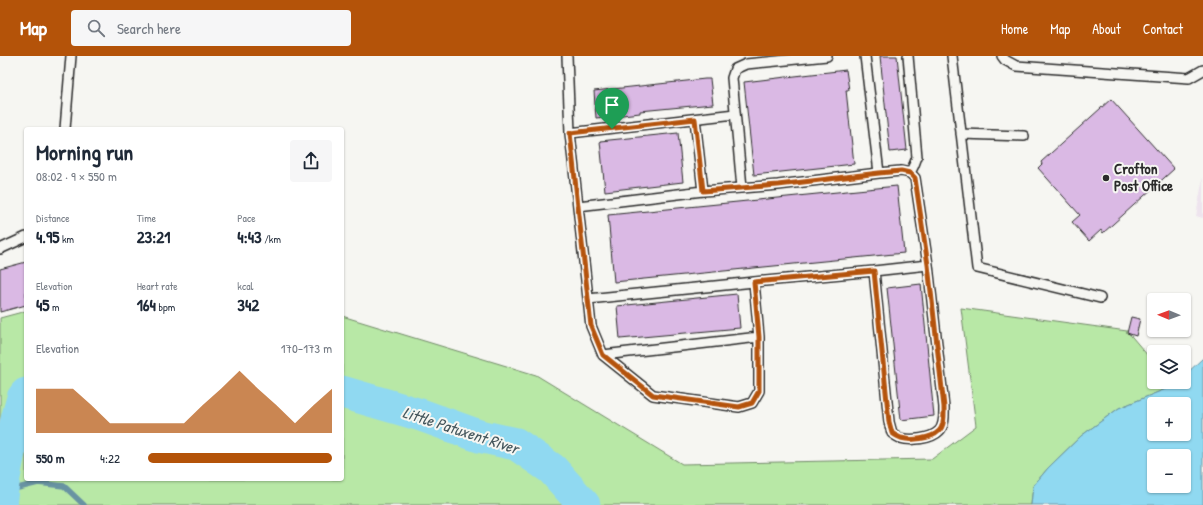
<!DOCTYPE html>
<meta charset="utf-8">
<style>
body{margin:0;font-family:"Patrick Hand",sans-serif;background:#f6f6f7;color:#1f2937;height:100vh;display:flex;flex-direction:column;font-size:15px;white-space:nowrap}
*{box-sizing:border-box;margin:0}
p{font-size:13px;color:#747a83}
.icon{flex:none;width:22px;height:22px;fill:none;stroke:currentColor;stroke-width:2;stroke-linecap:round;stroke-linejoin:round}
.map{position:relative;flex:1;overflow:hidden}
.details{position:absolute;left:24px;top:71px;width:320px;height:354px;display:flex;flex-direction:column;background:#fff;border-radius:4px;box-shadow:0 1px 3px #0004}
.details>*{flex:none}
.needle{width:26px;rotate:271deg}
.fabs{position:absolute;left:1147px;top:237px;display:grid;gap:8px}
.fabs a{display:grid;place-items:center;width:44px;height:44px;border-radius:4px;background:#fff;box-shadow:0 1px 3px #0004;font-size:20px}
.pin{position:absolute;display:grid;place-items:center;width:34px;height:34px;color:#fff;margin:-41px -17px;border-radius:50% 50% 50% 0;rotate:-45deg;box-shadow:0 0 4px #0007}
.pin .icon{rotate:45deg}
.round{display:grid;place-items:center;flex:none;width:42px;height:42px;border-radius:4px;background:#f6f6f7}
.headline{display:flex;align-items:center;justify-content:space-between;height:68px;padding:0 12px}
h1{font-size:22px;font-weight:700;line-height:30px}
.figures{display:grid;grid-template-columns:repeat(3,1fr);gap:6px;height:68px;padding:4px 12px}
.figures div{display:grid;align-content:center}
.figures b{font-size:17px;font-weight:700}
.figures small{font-size:11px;font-weight:400}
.figures p{font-size:11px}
.chart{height:112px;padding:8px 12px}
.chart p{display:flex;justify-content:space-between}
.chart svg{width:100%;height:72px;margin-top:4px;fill:#b45309;opacity:.7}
ul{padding:0 12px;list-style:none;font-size:13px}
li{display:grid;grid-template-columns:64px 48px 1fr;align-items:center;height:30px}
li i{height:10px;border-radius:5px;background:#b45309}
header{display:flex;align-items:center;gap:24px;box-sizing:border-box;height:56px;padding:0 20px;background:#b45309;color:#fff}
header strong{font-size:19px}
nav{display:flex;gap:22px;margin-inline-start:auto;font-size:14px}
.search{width:280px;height:36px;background:#f6f6f7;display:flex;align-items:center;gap:10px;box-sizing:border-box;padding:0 14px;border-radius:4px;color:#747a83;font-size:15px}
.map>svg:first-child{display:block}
.built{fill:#eee4ee}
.green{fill:#b8e8a6;stroke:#728a68}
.water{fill:#90d9f1;stroke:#6893a2;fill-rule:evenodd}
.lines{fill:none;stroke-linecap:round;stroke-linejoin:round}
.stream{stroke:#6893a2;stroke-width:5.5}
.river{stroke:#90d9f1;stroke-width:33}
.building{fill:#dab9e4;stroke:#2b2b2b}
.service-casing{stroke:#2b2b2b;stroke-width:12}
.service{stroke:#f6f6f2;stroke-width:9}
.route-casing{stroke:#fff;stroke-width:8}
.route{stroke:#b45309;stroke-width:5}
.poi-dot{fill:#2b2b2b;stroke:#f6f6f2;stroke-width:1.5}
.labels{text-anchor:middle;stroke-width:4;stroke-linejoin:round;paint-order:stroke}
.poi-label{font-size:15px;font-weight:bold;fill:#2b2b2b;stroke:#f6f6f2;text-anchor:start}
.water-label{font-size:16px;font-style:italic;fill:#44565c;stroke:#f6f6f2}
</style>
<header>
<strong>Map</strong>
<div class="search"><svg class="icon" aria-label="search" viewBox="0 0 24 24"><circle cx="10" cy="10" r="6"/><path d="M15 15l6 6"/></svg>Search here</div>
<nav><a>Home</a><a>Map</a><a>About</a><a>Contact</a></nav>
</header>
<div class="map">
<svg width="1203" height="449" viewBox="0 0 1203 449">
<rect width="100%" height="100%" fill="#f6f6f2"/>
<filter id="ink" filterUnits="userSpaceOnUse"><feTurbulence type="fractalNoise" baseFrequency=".025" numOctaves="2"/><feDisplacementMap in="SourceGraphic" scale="8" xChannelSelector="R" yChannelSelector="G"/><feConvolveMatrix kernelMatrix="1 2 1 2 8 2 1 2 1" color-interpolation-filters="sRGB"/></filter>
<g filter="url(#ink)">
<path class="built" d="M1203 121V162L1196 160Z"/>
<path class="green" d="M961 252 1127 275 1154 307V326H1170L1173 330 1119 352 1081 380 1048 412 1033 430 1031 449H0V262L26 255V423H342V260L536 319 682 408 932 403 976 370Z"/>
<path class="water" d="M1203 302V449H1031L1033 430 1048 412 1081 380 1119 352 1173 330 1177 326H1184V320ZM1154 348H1184V378H1154ZM1154 400H1184V430H1154Z"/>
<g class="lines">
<path class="stream" d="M2 436 38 427 64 430 84 449"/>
<path class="river" d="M342 336 421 359 479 380 516 388 552 413 584 449
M0 449C4 413 13 377 23 342L26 338"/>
</g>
<path class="building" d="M880 0H897L907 94 890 96Z
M846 14 849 34H846L854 108 754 119 744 26Z
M705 23H710L713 48 640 55V57L596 62 594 35Z
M1111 43 1174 113 1103 177 1101 174 1089 185 1072 166 1080 159 1038 112 1042 108 1041 106Z
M678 77 683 126 605 135 600 85Z
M897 130 904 197 614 226 608 159Z
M26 206V249L0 256V213Z
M921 228 934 360 901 364 887 232Z
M737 238 740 272 620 283 617 250Z
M1131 261 1140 263 1136 280 1127 277Z"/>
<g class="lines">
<g class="service-casing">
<path id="service" d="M567 0 570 77 591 270 603 299 653 339 739 351 752 347 759 335V281L754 226 874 215 928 209 915 122 910 117 901 115 879 117 778 129 703 135 578 150
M865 0 879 117
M908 0 917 101 914 109 910 117
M952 0 977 212 1100 242
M1002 0 1005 4 1016 10 1189 22 1203 14
M695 63 703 135
M65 73 71 0
M570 77 735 58
M961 78 1024 80
M742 132 732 22 735 13 746 8 827 0
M0 193 26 181
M874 215 889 366 892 377C895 379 898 381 900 382 911 385 931 383 939 375 945 369 944 358 944 351L928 209
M588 243 754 226
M603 299 759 281"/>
</g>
<use href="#service" class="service"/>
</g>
</g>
<g class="lines" filter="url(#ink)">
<g class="route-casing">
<path id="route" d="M695 63 703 135 778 129 879 117 901 115 910 117 915 122 928 209 944 351C944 358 945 369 939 375 931 383 911 385 901 382 898 381 895 379 892 377L889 366 874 215 754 226 759 281V335L752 347 739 351 653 339 603 299 591 270 570 77Z"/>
</g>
<use href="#route" class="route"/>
</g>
<circle class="poi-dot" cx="1106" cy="122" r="4"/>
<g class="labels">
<g class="poi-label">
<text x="1114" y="118">Crofton<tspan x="1114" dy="17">Post Office</tspan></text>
</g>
<g class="water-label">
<text transform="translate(461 374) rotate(18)" y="6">Little Patuxent River</text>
</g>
</g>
</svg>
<div class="fabs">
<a><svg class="needle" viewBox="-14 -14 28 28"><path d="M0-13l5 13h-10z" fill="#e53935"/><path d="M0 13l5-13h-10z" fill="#747a83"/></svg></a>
<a><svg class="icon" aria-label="layers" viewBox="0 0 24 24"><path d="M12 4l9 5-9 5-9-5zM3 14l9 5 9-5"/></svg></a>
<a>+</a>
<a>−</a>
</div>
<div class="pin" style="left:612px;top:73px;background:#1e9e55"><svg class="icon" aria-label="arrive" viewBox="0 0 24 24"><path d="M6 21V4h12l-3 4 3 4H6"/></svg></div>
<section class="details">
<div class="headline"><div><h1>Morning run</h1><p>08:02 · 9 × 550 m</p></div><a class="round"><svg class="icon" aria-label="share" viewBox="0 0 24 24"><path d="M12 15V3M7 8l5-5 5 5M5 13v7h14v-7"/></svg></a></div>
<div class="figures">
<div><p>Distance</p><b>4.95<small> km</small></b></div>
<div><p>Time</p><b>23:21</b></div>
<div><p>Pace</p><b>4:43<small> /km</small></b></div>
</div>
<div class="figures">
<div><p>Elevation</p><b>45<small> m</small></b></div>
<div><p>Heart rate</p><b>164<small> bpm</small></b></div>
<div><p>kcal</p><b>342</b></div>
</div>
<div class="chart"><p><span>Elevation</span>170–173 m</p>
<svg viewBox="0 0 160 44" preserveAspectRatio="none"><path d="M0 44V17L10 17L20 17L30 27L40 38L50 38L60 38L70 38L80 38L90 27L100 17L110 6L120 17L130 27L140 38L150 27L160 17V44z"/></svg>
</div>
<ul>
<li><b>550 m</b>4:22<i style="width:100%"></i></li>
</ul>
</section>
</div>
